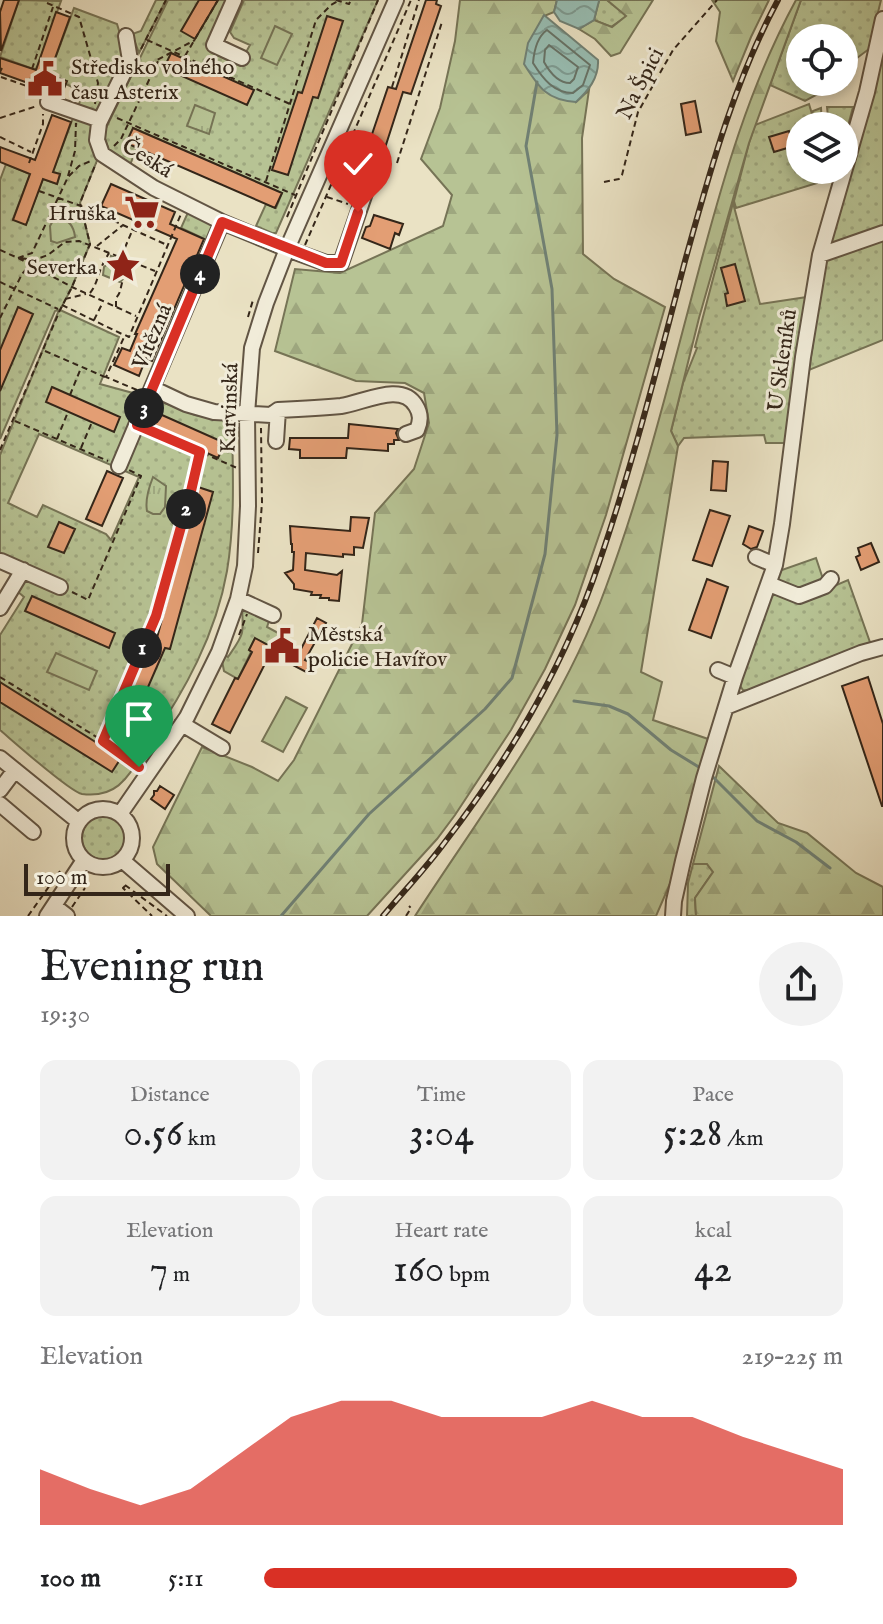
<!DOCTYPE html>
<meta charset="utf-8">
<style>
body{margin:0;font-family:"IM FELL English",serif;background:#f2f2f2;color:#202124;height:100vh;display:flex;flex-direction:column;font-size:30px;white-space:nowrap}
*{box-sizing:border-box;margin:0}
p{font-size:26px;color:#757577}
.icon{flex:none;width:44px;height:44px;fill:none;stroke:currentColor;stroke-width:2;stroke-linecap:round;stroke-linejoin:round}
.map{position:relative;height:916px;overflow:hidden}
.sheet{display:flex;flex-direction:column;background:#fff;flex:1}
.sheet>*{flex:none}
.tools{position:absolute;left:786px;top:24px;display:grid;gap:16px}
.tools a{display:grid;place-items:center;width:72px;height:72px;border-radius:50%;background:#fff;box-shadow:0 4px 12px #0003;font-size:40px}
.scale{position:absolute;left:24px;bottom:20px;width:146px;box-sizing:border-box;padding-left:8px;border:4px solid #342619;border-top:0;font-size:22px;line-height:28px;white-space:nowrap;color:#342619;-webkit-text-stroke:6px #f1ecd9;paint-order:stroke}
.pin{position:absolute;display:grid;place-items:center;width:68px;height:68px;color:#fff;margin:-82px -34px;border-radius:50% 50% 50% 0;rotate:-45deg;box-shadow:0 0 8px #0007}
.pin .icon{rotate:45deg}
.km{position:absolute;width:40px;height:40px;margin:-20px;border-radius:50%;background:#222;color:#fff;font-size:22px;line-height:40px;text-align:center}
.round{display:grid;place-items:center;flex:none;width:84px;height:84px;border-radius:42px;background:#f2f2f2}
.summary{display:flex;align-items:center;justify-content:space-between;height:136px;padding:0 40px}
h1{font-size:44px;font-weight:600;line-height:60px}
.figures{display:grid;grid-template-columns:repeat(3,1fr);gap:12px;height:136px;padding:8px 40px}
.figures div{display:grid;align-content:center;border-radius:16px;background:#f2f2f2;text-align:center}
.figures b{font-size:40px;font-weight:600}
.figures small{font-size:22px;font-weight:400}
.figures p{font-size:22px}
.chart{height:224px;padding:16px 40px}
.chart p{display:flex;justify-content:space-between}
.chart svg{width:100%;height:144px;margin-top:8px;fill:#d93025;opacity:.7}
ul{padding:0 40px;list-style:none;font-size:26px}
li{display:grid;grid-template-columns:128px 96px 1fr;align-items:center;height:60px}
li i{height:20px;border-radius:10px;background:#d93025}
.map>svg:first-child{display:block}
.grass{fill:url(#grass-dots);stroke:#767456;stroke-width:2;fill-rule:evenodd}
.forest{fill:url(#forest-firs);stroke:#767456;stroke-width:2}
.park{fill:url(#park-tufts);stroke:#767456;stroke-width:2}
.pitch{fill:#b7c394;stroke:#767456;stroke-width:2}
.water{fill:url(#water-waves);stroke:#708175;stroke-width:2}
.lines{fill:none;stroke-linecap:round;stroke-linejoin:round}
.shore{stroke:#667266;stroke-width:2}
.stream{stroke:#708175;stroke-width:3}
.building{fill:#e39e74;stroke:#342619;stroke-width:2}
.minor-casing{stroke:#625544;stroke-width:18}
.path{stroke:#342619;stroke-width:2;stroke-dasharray:6 4;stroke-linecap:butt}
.minor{stroke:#f1ecd9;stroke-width:14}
.rail-casing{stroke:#342619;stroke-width:6}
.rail{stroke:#f1ecd9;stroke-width:3;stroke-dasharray:9;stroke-linecap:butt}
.route-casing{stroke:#fff;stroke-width:16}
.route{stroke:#d93025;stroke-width:10}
.labels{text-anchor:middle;stroke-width:6;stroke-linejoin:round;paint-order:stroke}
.poi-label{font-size:22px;fill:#342619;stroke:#f1ecd9;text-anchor:start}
.street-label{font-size:22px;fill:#342619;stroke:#f1ecd9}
</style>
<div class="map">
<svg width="883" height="916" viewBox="0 0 883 916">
<defs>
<pattern id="grass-dots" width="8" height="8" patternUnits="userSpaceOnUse" patternTransform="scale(2)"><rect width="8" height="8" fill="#b7c394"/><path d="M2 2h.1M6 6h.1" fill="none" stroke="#9ea77f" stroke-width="1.8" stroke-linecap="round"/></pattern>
<pattern id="forest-firs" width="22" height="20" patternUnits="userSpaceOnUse" patternTransform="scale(2)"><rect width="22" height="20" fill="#b7c394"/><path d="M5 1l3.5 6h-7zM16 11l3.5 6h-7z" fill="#9ea77f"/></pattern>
<pattern id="park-tufts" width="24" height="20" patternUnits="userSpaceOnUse" patternTransform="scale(2)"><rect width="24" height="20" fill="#b7c394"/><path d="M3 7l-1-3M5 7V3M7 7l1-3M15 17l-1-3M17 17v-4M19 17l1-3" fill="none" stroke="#9ea77f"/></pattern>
<pattern id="water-waves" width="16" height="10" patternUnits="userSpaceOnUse" patternTransform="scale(2)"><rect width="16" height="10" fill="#98beb3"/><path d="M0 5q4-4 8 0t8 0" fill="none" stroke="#7d9a91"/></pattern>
</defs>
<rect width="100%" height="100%" fill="#eae2c4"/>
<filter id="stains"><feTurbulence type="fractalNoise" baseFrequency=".0025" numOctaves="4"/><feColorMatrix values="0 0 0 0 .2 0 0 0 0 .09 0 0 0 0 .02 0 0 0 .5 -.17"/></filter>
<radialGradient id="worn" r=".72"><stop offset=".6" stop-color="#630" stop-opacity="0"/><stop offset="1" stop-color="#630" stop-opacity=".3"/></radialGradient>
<path class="grass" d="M19 0 61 1 36 70 0 57Z
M156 0H166L139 53 132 34 141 31Z
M168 0H231L210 48 240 63 250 45 234 38 230 32 244 0H378L276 233H272L256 226 266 204 276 208 282 193 133 128 137 147 130 165 107 151 108 148 104 135 106 128Z
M599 0H607L627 16 611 27 594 20Z
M801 0H881L869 49 857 58 853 75 844 80V38H800V82H840L805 101 770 85Z
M74 8 117 24 127 57 102 110 95 112 78 107 83 92 66 84V81L49 75Z
M883 44V229L829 249Z
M809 104 812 114 813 111 821 108 822 126H800V170H816L817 183 736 208 734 201 749 143 755 125Z
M827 107H853L844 141V126H829Z
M74 115 91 122V141L98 158 80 203 90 244 71 289 60 310 119 337 100 384 155 399 195 415 229 421 232 425C233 473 235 523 227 571 216 634 185 691 149 743 130 772 121 799 82 794 70 792 13 741 0 730V635L24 597 17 591 29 567 0 563V455L59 310 55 311 0 439V180L6 164 30 174 13 219 26 224 43 179 57 184 60 175 53 172ZM39 434 139 477 111 540 106 534 43 505 37 517 8 503Z
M733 203 760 304 807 297 787 440 785 443H766L764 435 684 438 678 446 671 431 683 383 697 348 695 347Z
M190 208 220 224 213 243 181 228Z
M883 236V340L809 370 825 260Z
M816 558 823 579 800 591 779 582 777 578 779 571Z
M848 580 872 648 749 691 743 690 738 683 771 592 797 602Z
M250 608 270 618 267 627 280 634 274 645 271 644 270 646 256 639 249 650 251 652 238 679 224 671 222 661 225 655 228 657C243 635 244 636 242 609Z
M82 838a22 22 0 1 1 44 0a22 22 0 1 1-44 0Z
M693 864H707L713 872 695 898 696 916H687L688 883Z"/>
<path class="forest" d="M460 0H557L554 12 544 16 576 102 589 90 582 138 583 254 614 279 665 307 606 515 575 605 545 669 511 730 455 815 437 839 367 916H211L157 864 153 847 202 747 252 767 278 781 294 760 362 624 375 513 414 469 429 423 424 393 405 383 356 381 275 351 295 269 340 273 443 226 452 195 421 159 440 108 455 41Z
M607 0H653L620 53 611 56 595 39 579 29 594 20 612 27 626 16Z
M712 0H769L751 37 733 81 716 41 720 12Z
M796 0H801L749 143 699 318 671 431 678 446 641 672 662 682 653 720 711 740 676 870 656 916H415C485 808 562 709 606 587 644 485 670 378 698 273 723 179 749 86 796 0Z
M719 766 778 823 807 833 856 873 883 887V916H696L695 898 713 872 707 864H693Z"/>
<path class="park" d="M195 105 215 113 209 134 187 126Z
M59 218C69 220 74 226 75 237L57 243 51 241 50 226 54 219Z
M111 256 128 263 125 268 126 276 120 282 103 275 104 267 110 262Z
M153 477 166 486 165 507 160 514H153L147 511C145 500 149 487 153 477Z"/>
<path class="pitch" d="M275 26 292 34 277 65 261 58Z
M56 653 97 671 89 690 47 672Z
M286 697 307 708 283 752 262 741Z"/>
<path class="water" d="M557 0H599V1L594 20 579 29 560 21 554 12Z
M544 15 598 60C599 78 588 91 576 102 547 100 539 88 524 64L528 43Z"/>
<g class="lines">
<path class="shore" d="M547 30 590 65 583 85 573 93C554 93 543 79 533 63 534 51 537 37 547 30Z
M549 45 578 67 574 79 570 83C558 83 549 71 544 62L545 50Z"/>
<path class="stream" d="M574 701 609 706 628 714 671 750 702 769
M711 775 757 821 796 842 830 868
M281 916 369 814 485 709 512 678 545 554 557 435 552 289 526 146 537 82"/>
</g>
<path class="building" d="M4 0H19L1 51 0 12Z
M199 0H218L195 39 181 31Z
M426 0H437L436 4 441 6 411 94 403 92 384 151 376 148 370 151 355 190 339 184 353 141 368 146 388 87 396 89Z
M56 12 70 17 49 75 67 81 63 91 30 79 28 83 0 73V58L36 70Z
M327 16 343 21 318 98 313 97 288 175 272 170 298 92 302 93Z
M171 53 254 90 247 105 164 68Z
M695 101 701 132 686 135 681 104Z
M52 115 71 122 53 172 60 174 57 184 43 179 26 225 13 220 30 174 0 162V147L35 160Z
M133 128 282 193 275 208 126 143Z
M789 131 794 146 774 152 769 137Z
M111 184 175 212 170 224 204 239 152 361 146 358 139 376 114 365 122 348 130 351 137 334H135L177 239 101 206Z
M374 215 403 224 399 235 395 233 390 249 362 238 366 227 370 226Z
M735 264 745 301 727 306 725 294 728 293 721 268Z
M18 307 33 314 0 391V350Z
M52 387 120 417 114 432 46 402Z
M153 411 225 443 218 458 147 426Z
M349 424 398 429 396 433 399 440H394V444H388V451L347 448 346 458H300V450L289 449 290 438H348Z
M713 461 728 462 726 491 711 490Z
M107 471 123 478 102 526 86 519Z
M198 487 213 492 170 649 165 648 132 724 117 717 149 642 155 645Z
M710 510 730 516 712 566 693 560Z
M351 517 369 518 363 548 354 547V555L343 554V557L306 553 305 570 337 575 342 571 339 601 329 600V598H320L321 595H311L312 592 294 589V584L285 573 293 570 294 552H292V544H291L290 526 350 531Z
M59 522 75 529 64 553 48 547Z
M749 526 763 531 757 547 751 549 743 544Z
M871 543 879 562 861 570 856 557 860 555 858 548Z
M707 579 728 587 711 638 689 630Z
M32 596 115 633 109 648 25 611Z
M317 618 326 623 305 660 311 663 306 672 270 653 278 638 301 649Z
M255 638 273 648 230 733 212 724 235 678 238 679 252 652 249 650Z
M868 677 883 724V806H882L842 686Z
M0 682 121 758 112 772 0 702Z
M160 786 174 795 165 809 151 799 154 795V791H157Z"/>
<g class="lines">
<g class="minor-casing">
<path id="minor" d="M234 0 214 45 242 58
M126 36 130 60 99 123 97 140 102 154 154 188 222 222 287 249 326 263H341L377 158
M48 102 100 120
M820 255 883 233
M152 388 186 404 214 412 271 415 278 410C299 409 320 408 341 406 363 403 402 381 416 406 421 414 421 421 417 430L406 434
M276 441 278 410
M119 466 222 222
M756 557 775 565
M1 561 60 587
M769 584 799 596 825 586 831 579
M238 599 273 615
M0 608 23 570
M718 670 735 677
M726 707 861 653 883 647
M182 724 222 748
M0 758 79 822
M0 790 15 770
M0 804 33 832
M74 838a29 29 0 1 1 58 0a29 29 0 1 1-58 0Z
M120 814 187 717 219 652 238 599 245 566 248 506 247 414 252 348 266 303 287 249 396 0
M122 860 187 916
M54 906 67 916
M47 916 84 860
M673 916 674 901 683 861 704 778 735 677 775 565 782 524 803 357 820 255 867 92 883 19"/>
</g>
<path class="path" d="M336 0 349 4 351 0
M47 3 79 17 98 83 95 104
M147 40 290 104
M141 49 166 0
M185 56 218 0
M32 69 53 7
M140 69 195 40
M0 72 2 68
M1 77 41 91
M392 87 419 0
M0 118 37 106
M117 118 295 195
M0 137 31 152
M114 146 121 139 159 59
M29 163 43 124V114
M397 163 442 22
M68 176 75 151 76 123
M266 181 316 20 331 5 338 1
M604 182 619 179 622 175 638 112 673 50 717 0
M39 191 81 206 167 245
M327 197 348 204
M287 217 378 0
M305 245 411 0
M97 246 123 225
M0 250 18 258 72 287 136 316
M121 257 132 231
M18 258 32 253 68 177 79 166 93 160
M21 258 34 260 48 255 65 242 79 241 155 271
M0 282 58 309
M90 293C97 285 98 273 103 264 104 260 107 257 109 253
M65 299 86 294
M62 305 124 335
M116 307V298C121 292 120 290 122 283 127 273 128 274 130 262
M248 317 253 300
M0 318 22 274 29 266
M94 320 103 302
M45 351 105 377
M137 390 106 377 125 335 129 337 181 214
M70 395 81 368
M15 421 108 461
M148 429 237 468
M57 439 68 412
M81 448 92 422
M0 450 60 310 72 287 90 244 80 203 96 163
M258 553 262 503 261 428
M72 592 88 600 141 476 129 470
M239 635 247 614
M0 677 103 741 138 766
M103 741 156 616 200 452
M125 885 167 916
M125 886 123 888 152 916
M72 907 85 888
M28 916 60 871
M406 916 411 908 409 906"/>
<use href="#minor" class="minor"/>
<g class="rail-casing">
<path id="rail" d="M383 916C404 891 426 868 445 842 506 763 559 674 593 580 630 476 657 368 685 261 710 171 734 82 778 0"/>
</g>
<use href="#rail" class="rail"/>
</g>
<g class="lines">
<g class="route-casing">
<path id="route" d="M139 767 103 741 156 616 191 491 200 452 137 425 222 222 326 263H341L358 212"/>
</g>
<use href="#route" class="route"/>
</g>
<defs>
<g id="civic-bare" transform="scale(2.76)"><path d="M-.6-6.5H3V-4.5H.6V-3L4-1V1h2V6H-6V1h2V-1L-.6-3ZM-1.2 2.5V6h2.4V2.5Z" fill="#8f2418" stroke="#f1ecd9" stroke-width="2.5" paint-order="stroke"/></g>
<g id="supermarket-bare" transform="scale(2.76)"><path d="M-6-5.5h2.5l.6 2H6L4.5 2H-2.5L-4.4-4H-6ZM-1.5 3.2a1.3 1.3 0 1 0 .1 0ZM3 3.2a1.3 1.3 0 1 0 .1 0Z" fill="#8f2418" stroke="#f1ecd9" stroke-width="2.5" paint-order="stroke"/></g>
<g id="sight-bare" transform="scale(2.76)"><path d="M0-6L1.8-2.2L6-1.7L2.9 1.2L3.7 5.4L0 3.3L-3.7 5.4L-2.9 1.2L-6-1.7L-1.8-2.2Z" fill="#8f2418" stroke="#f1ecd9" stroke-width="2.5" paint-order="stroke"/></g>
</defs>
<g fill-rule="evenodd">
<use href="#civic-bare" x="45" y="79"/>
<use href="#supermarket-bare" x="142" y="212"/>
<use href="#sight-bare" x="123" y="266"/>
<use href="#civic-bare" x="282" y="646"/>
</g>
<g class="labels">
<g class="poi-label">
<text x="71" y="74">Středisko volného<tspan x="71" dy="25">času Asterix</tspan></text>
<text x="116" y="220" text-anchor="end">Hruška</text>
<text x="97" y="274" text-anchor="end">Severka</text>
<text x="308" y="641">Městská<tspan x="308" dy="25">policie Havířov</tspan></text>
</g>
<g class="street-label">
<text transform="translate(639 83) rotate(-63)" y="8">Na Špici</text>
<text transform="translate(148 157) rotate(32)" y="8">Česká</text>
<text transform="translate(151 336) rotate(-67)" y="8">Vítězná</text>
<text transform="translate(781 360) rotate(-82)" y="8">U Skleníků</text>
<text transform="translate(228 408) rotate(-88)" y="8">Karvinská</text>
</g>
</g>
<rect width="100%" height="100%" filter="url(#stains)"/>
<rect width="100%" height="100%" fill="url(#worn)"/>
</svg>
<div class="tools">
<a><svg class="icon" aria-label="locate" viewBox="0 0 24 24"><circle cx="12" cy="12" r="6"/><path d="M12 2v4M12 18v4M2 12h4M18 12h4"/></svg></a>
<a><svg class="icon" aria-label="layers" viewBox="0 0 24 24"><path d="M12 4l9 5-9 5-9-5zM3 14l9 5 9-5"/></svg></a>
</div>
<div class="scale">100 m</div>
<div class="pin" style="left:139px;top:767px;background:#1e9e55"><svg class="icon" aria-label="arrive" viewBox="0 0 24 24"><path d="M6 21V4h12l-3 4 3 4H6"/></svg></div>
<div class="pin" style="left:358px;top:212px;background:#d93025"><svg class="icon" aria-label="check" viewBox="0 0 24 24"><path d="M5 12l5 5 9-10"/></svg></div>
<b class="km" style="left:142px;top:648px">1</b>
<b class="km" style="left:186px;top:509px">2</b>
<b class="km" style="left:144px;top:408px">3</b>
<b class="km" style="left:200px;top:274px">4</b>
</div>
<section class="sheet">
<div class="summary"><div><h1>Evening run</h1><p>19:30</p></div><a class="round"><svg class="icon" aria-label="share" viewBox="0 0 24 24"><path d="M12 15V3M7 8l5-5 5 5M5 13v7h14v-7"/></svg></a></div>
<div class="figures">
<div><p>Distance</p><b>0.56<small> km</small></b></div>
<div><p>Time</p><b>3:04</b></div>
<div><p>Pace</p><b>5:28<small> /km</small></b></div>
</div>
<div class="figures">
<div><p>Elevation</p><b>7<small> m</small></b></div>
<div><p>Heart rate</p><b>160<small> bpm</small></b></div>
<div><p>kcal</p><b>42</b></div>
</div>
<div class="chart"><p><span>Elevation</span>219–225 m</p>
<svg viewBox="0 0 160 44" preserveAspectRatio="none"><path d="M0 44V27L10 33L20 38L30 33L40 22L50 11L60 6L70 6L80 11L90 11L100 11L110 6L120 11L130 11L140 17L150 22L160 27V44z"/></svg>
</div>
<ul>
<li><b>100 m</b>5:11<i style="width:92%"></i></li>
</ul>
</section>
